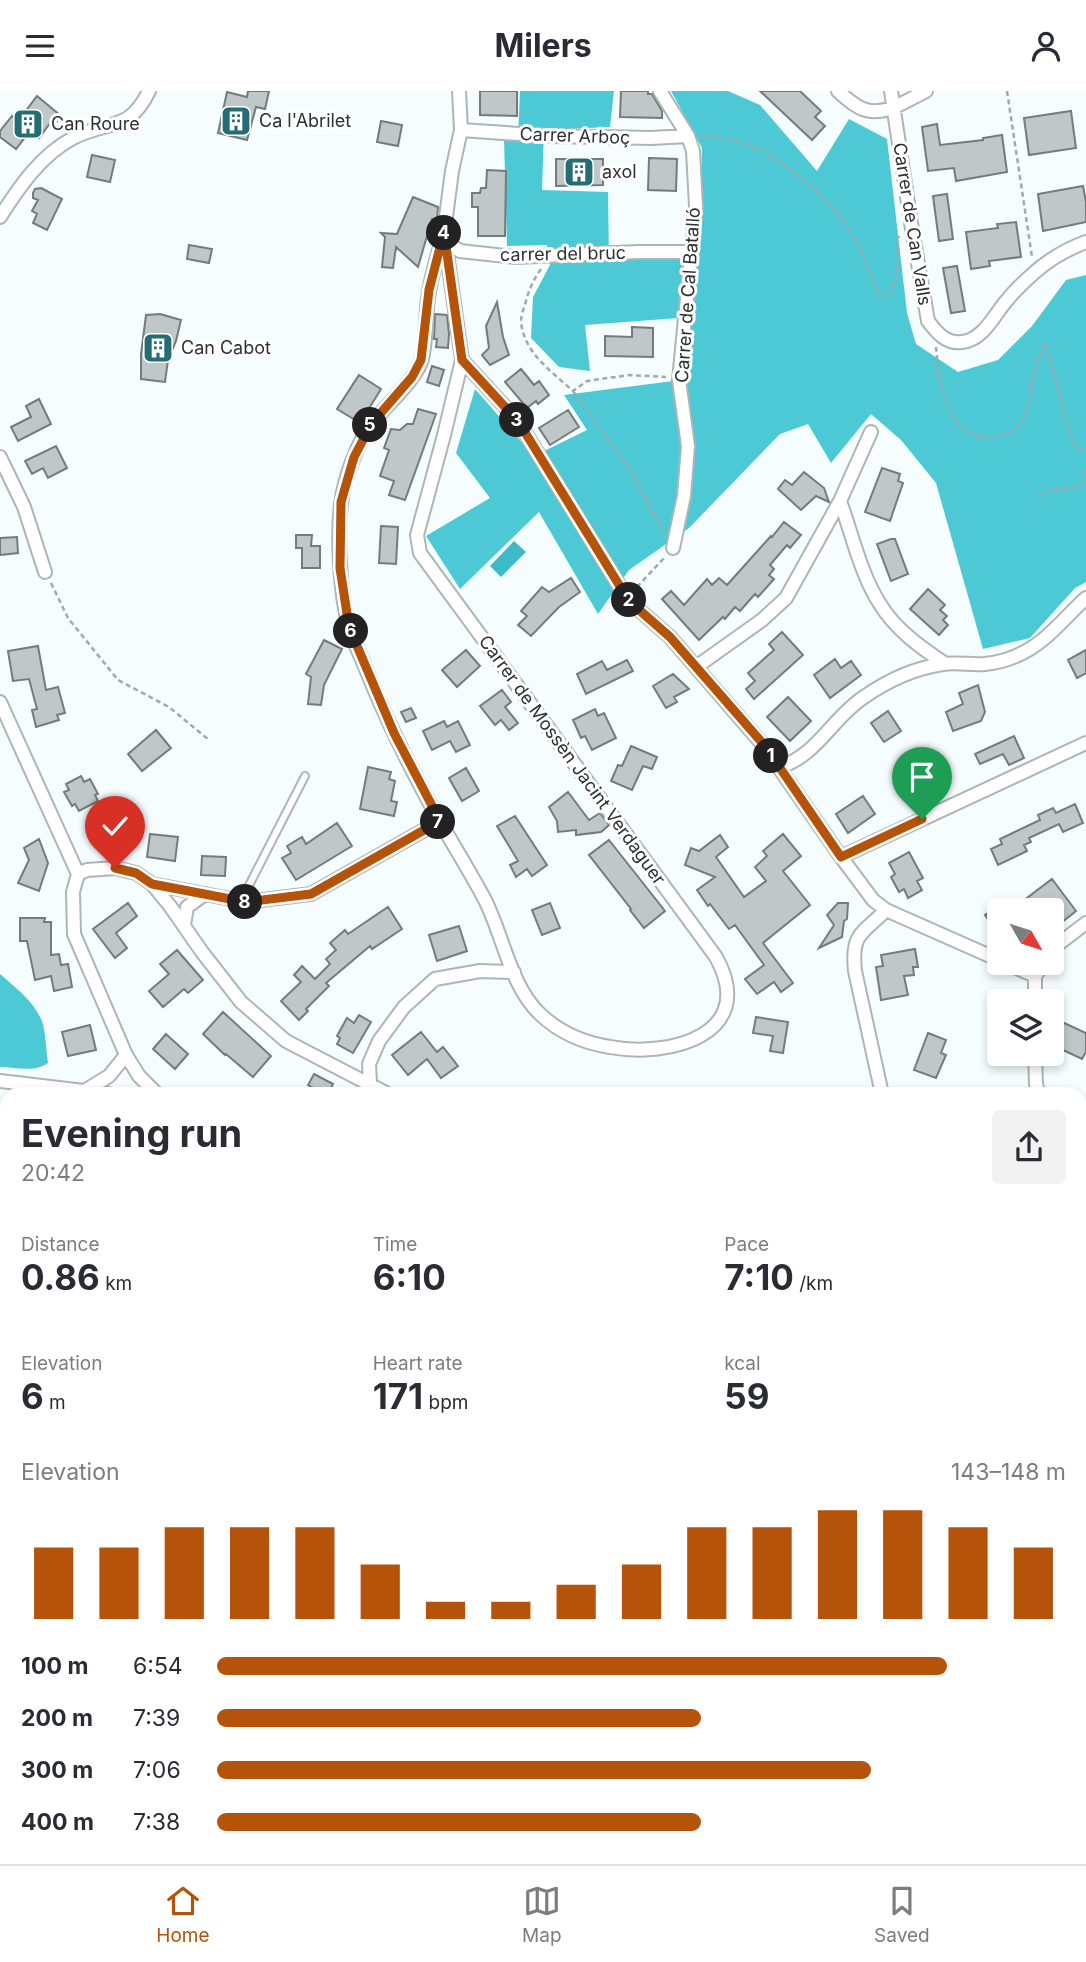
<!DOCTYPE html>
<meta charset="utf-8">
<style>
body{margin:0;font-family:Inter,sans-serif;background:#f2f2f3;color:#2b2b33;height:100vh;display:flex;flex-direction:column;font-size:26px;white-space:nowrap}
*{box-sizing:border-box;margin:0}
p{font-size:23px;color:#7c7c81}
.icon{flex:none;width:38px;height:38px;fill:none;stroke:currentColor;stroke-width:2;stroke-linecap:round;stroke-linejoin:round}
.map{position:relative;flex:1;overflow:hidden}
.sheet{position:absolute;left:0px;top:996px;width:1087px;height:779px;display:flex;flex-direction:column;background:#fff;border-radius:21px 21px 0 0;box-shadow:0 4px 10px #0003}
.sheet>*{flex:none}
.needle{width:46px;rotate:129deg}
.fabs{position:absolute;left:987px;top:807px;display:grid;gap:14px}
.fabs a{display:grid;place-items:center;width:77px;height:77px;border-radius:7px;background:#fff;box-shadow:0 4px 10px #0003;font-size:35px}
.pin{position:absolute;display:grid;place-items:center;width:60px;height:60px;color:#fff;margin:-72px -30px;border-radius:50% 50% 50% 0;rotate:-45deg;box-shadow:0 0 7px #0007}
.pin .icon{rotate:45deg}
.km{position:absolute;width:35px;height:35px;margin:-18px;border-radius:50%;background:#222;color:#fff;font-size:19px;line-height:35px;text-align:center}
.round{display:grid;place-items:center;flex:none;width:74px;height:74px;border-radius:7px;background:#f2f2f3}
.headline{display:flex;align-items:center;justify-content:space-between;height:119px;padding:0 21px}
h1{font-size:38px;font-weight:700;line-height:52px}
.metrics{display:grid;grid-template-columns:repeat(3,1fr);gap:10px;height:119px;padding:7px 21px}
.metrics div{display:grid;align-content:center}
.metrics b{font-size:35px;font-weight:700}
.metrics small{font-size:19px;font-weight:400}
.metrics p{font-size:19px}
.chart{height:196px;padding:14px 21px}
.chart p{display:flex;justify-content:space-between}
.chart svg{width:100%;height:126px;margin-top:7px;stroke:#b45309;stroke-width:6}
ul{padding:0 21px;list-style:none;font-size:23px}
li{display:grid;grid-template-columns:112px 84px 1fr;align-items:center;height:52px}
li i{height:18px;border-radius:9px;background:#b45309}
header{display:flex;justify-content:space-between;align-items:center;height:91px;padding:0 21px;background:#fff;font-size:32px;font-weight:700}
.tab-bar{display:flex;justify-content:space-around;align-items:center;height:98px;border-top:2px solid #e1e1e2;background:#fff;font-size:19px;color:#7c7c81}
.tab-bar a{display:grid;justify-items:center;gap:4px}
.tab-bar .on{color:#b45309}
.map>svg:first-child{display:block}
.forest{fill:#4cc9d5}
.water{fill:#3abbc7}
.building{fill:#bfc7c8;stroke:#747b7c;stroke-width:2}
.lines{fill:none;stroke-linecap:round;stroke-linejoin:round}
.service-casing{stroke:#adb5b6;stroke-width:10}
.minor-casing{stroke:#adb5b6;stroke-width:16}
.path{stroke:#a3a9aa;stroke-width:2.5;stroke-dasharray:5 3.5;stroke-linecap:butt}
.service{stroke:#fff;stroke-width:6}
.minor{stroke:#fff;stroke-width:12}
.route-casing{stroke:#fff;stroke-width:14}
.route{stroke:#b45309;stroke-width:9}
.labels{text-anchor:middle;stroke-width:6;stroke-linejoin:round;paint-order:stroke}
.poi-label{font-size:18px;fill:#2e3132;stroke:#fff;text-anchor:start}
.street-label{font-size:18px;fill:#2e3132;stroke:#fff}
</style>
<header><svg class="icon" aria-label="menu" viewBox="0 0 24 24"><path d="M4 6h16M4 12h16M4 18h16"/></svg>Milers<svg class="icon" aria-label="person" viewBox="0 0 24 24"><circle cx="12" cy="8" r="4"/><path d="M4 21q1-7 8-7t8 7"/></svg></header>
<div class="map">
<svg width="1086" height="1773" viewBox="0 0 1086 1773">
<rect width="100%" height="100%" fill="#f5fdfe"/>
<path class="forest" d="M520 0H614L610 36 544 39 542 99 608 101 609 170 699 165 702 57 671 0H728L760 14 817 80 849 28 887 48 907 222 916 253 958 281 998 269 1032 235 1066 189 1086 184V491L1075 497 1030 547 983 558 936 392 901 349 871 323 831 372 808 333 780 343 689 437 629 479 598 523 539 421 460 498 426 445 490 407 456 362 475 298 534 365 587 339 564 304 689 288 692 226 585 234 590 280 559 276 531 247 533 206 550 174 547 154 507 155 504 48H518Z
M0 883C16 897 36 912 43 933 46 946 46 959 48 972 34 982 16 976 0 976Z"/>
<path class="water" d="M514 450 526 461 501 486 490 475Z"/>
<path class="building" d="M248 0H269L265 18 256 16 247 49 218 42 227 1 247 6Z
M480 0H517V25L480 24Z
M621 0H648V3H652L662 20V27L620 26Z
M760 0H800L821 20 815 26 825 35 812 49Z
M37 5 61 25 54 34 51 31 39 47 30 40 16 58 0 46V40L12 25 18 30Z
M1071 20 1076 57 1029 64 1024 27Z
M381 30 402 34 398 55 377 51Z
M937 33 940 54 983 49V47L1002 44 1007 81 956 90 954 77 928 80 922 36Z
M92 64 115 69 110 91 87 86Z
M649 67 677 68 676 100 648 99Z
M556 68H603V94L556 95Z
M487 79 506 80 505 145H478V116H472V102H480L481 97H486Z
M1083 95 1086 111V131L1043 140 1038 103Z
M41 97 62 108 47 139 33 132 37 123 32 120 38 109 33 107V102L35 98Z
M947 103 953 148 939 150 933 105Z
M413 106 438 116 437 129 432 128 418 176 396 156 393 177 382 176 385 146 381 142 397 143Z
M1016 131 1021 166 989 170 990 175 971 178 966 141 998 137 997 133Z
M189 154 212 158 209 172 187 168Z
M957 175 965 220 951 222 943 177Z
M497 211 503 246 509 264 490 274 482 264 489 257 486 235Z
M160 223 181 229 176 250 168 269 165 291 141 288V263L146 224Z
M435 223 447 224 449 243 448 257 436 256 437 248H434Z
M632 236 653 237V266L605 265V245L632 246Z
M432 275 444 279 439 295 427 291Z
M521 278 534 294 539 290 549 304 538 313 536 310 527 317 505 291Z
M359 284 381 298 360 332 337 318Z
M39 308 51 333 18 350 11 336 31 326 26 315Z
M418 318 436 323 405 409 389 404 394 390 380 385 389 359 384 357 391 338 400 339 407 333H413Z
M568 319 579 336 550 354 539 337Z
M56 355 67 377 48 387 43 377 32 383 25 370Z
M882 377 900 383 898 390 903 392 890 430 865 421Z
M804 381 824 397 829 411 816 405 801 419 778 398 785 389 792 394Z
M784 431 801 444 790 457 787 454 770 474 774 478 769 484 774 488 758 506 755 503 740 520 735 516 725 528 723 526 699 549 662 508 671 500 684 514 707 488 712 494 719 487 727 494 771 445 772 446Z
M381 435 398 436 396 473 379 472Z
M296 444H312L311 455H320V477H302V457H296Z
M17 446 18 462 0 464V447Z
M891 448H895L908 483 891 490 877 453Z
M571 487 580 501 559 516 531 545 518 534 527 525 521 520 542 496 549 501Z
M928 498 945 514 940 519 947 525 943 529 948 534 939 544 910 518Z
M782 541 803 564 754 608 746 598 755 590 748 582 774 559 769 553Z
M324 549 342 558 324 594 321 614 308 613 311 586 306 583Z
M38 555 46 599 58 596 65 622 57 624 59 629 36 636 32 619 37 618 29 588 13 590 8 560Z
M466 559 480 575 457 596 442 579Z
M1086 559V582L1077 587 1068 569Z
M835 568 841 577 851 570 861 584 830 607 814 584Z
M627 569 633 580 586 603 577 583 602 570 607 579Z
M673 583 689 598 674 606 677 611 666 617 653 595Z
M978 594 985 621 981 630 953 640 946 621 963 613 959 602Z
M502 599 511 611 505 616 518 632 509 639 501 629 495 634 480 615Z
M788 606 811 630 790 650 767 626Z
M411 617 416 627 406 631 401 621Z
M595 618 598 625 604 622 616 647 592 659 585 645 581 647 573 629Z
M888 620 901 640 884 651 871 632Z
M444 630 447 636 458 630 470 654 456 661 450 650 432 659 423 640Z
M156 639 171 657 142 680 128 663Z
M1014 645 1024 667 1009 674 1003 663 980 673 975 663Z
M631 655 657 666 652 678 643 675 632 699 611 690 618 674 622 675Z
M932 671 943 689 938 693 940 698 920 710 909 692 925 682 922 677Z
M368 676 391 681 389 688 395 690 391 710 397 711 394 725 360 718Z
M466 677 479 700 462 710 449 687Z
M81 685 84 691 90 688 98 703 95 704 98 710 79 720 75 713 72 715 64 701 69 699 66 693Z
M568 701 589 729 600 722 609 734 601 741 576 744V739L558 741 557 730 549 716Z
M863 705 875 723 848 742 836 723Z
M1075 713 1083 732 1063 741 1059 733 1029 747 1031 751 1024 754 1027 760 998 774 991 758 1002 753 1000 748 1040 729 1038 724 1053 717 1056 722Z
M515 725 547 774 532 785 527 778 516 786 510 774 518 770 497 735Z
M337 732 352 755 296 789 282 767 291 762 287 755 302 746 306 753Z
M150 743 178 746 175 770 147 766Z
M783 743 801 765 783 780 810 814 763 852 793 892 781 901 774 891 757 903 745 888 764 874 735 834 729 838 710 813 708 815 697 799 715 786 685 774 691 757 699 760 720 744 728 756 716 766 744 806 766 790 755 776 767 765 763 760Z
M39 748 48 772 39 800 18 792 29 769 24 757Z
M609 749 665 820 644 837 630 819 631 818 589 764Z
M909 761 923 787 917 790 922 799 908 807 904 798 899 801 891 786 895 783 889 772Z
M202 765 226 766 225 785 201 784Z
M1052 788 1076 820 1052 839V819H1011Z
M128 812 137 825 116 842 127 857 115 867 93 838Z
M550 812 560 837 542 844 532 819Z
M838 812H848L847 828 844 830 842 846 819 857 834 834 827 824Z
M999 814V844L985 824Z
M388 816 402 838 372 858 370 855 326 892 329 895 306 918 308 920 299 929 281 910 301 891 294 884 302 875 315 888 330 873 326 868 336 859 330 852 345 839 348 843Z
M20 827H45L44 831H51V864L59 863 61 874 68 873 72 896 54 900 51 885 35 889 27 850H20Z
M459 835 467 860 437 870 429 844Z
M915 858 918 876H913L914 884 904 885 908 904 881 909 876 876 883 875 881 864Z
M177 859 203 889 188 902 184 898 163 916 149 900 169 883 160 873Z
M223 921 271 965 253 986 226 963 225 964 203 943Z
M359 924 371 931 353 962 337 953 340 947 337 945 347 927 354 932Z
M756 926 788 931 783 962 770 960 773 945 753 942Z
M1062 931 1086 942V961L1082 968 1052 954Z
M90 934 96 959 68 965 62 941Z
M421 941 437 961 443 956 458 975 441 987 427 968 408 984 392 964Z
M928 942 946 949 941 962 946 964 936 987 914 979Z
M166 943 188 963 175 978 153 958Z
M314 983 333 993 328 1003H324L308 994Z"/>
<g class="lines">
<g class="service-casing">
<path id="service" d="M241 810 305 685"/>
</g>
<g class="minor-casing">
<path id="minor" d="M660 0 688 45 693 60 696 115 679 289 688 355 684 405 673 457
M838 0C846 7 855 16 866 19 886 25 909 8 926 0
M891 0 911 132 928 230C937 242 946 253 962 251 984 249 995 222 1008 208 1016 198 1026 189 1035 181 1050 168 1067 158 1086 151
M461 39 548 45 651 47 688 45
M0 126C19 96 41 64 73 47 107 29 129 42 149 0
M444 141C439 161 432 181 429 201 425 222 427 248 422 268 416 289 388 312 374 330 358 349 344 388 341 413 337 447 340 502 349 536 354 552 362 567 368 583 388 633 413 682 439 729 454 755 470 781 484 807 503 843 510 895 540 923 559 941 584 952 610 956 669 967 759 944 716 866L420 462 417 444 444 344 462 269 444 141 452 80 461 39 459 0
M446 144 451 154 460 160 515 166 639 161H692
M462 269 518 330 629 510 670 546 764 655 841 766 873 809 886 819 999 869
M0 366 24 416 45 481
M840 410 871 341
M696 576 762 529 786 507 840 410C852 443 861 484 880 513 895 538 920 556 944 572
M0 611 78 783 87 779 115 777 136 782 152 793 170 815 202 861 241 911 286 950 388 1003
M779 676C816 666 833 626 864 606 887 590 915 577 943 573 956 571 971 574 985 573 995 572 1007 569 1016 565 1045 553 1063 528 1086 507
M841 766 1086 652
M78 783 73 801 74 843 126 964 139 985 157 1003
M152 793 246 811 311 803 440 730
M184 834 187 816 205 803
M1052 858 1086 832
M1005 872 1035 885V910
M1035 885 1044 872
M1035 962 1036 993 1039 1003
M0 990 109 1003
M370 992 369 973 379 950 404 916 435 888 480 880 514 881
M86 999 109 985 126 964
M882 1003 855 880C851 842 862 843 886 819
M1080 1086 1086 1092
M0 1117 7 1108
M1080 1224 1086 1222
M0 1262 7 1252
M401 1768 402 1773
M505 1768 513 1773
M744 1768 751 1773
M1049 1768 1054 1773
M10 1773 12 1768
M73 1773 75 1768
M234 1773 235 1768
M852 1773 864 1768"/>
</g>
<path class="path" d="M1007 0 1032 166
M702 45C721 46 742 51 760 59 779 67 830 109 842 127 859 151 869 178 880 205L888 206C898 190 900 168 897 150L899 145
M541 178C533 189 528 201 525 214 523 219 521 225 521 230 523 261 552 281 573 300L587 290 629 284 666 286
M936 256C939 289 946 349 992 346 1002 345 1014 342 1020 333 1032 318 1029 299 1034 282 1037 271 1041 261 1045 251L1073 352 1080 357 1086 360
M573 300 633 383 663 439
M1038 405C1054 393 1066 404 1086 391V375
M51 492 68 527 118 589 169 616 209 649
M637 496 666 465
M0 1041 7 1050
M0 1347 7 1349
M0 1454H7
M0 1623 7 1624"/>
<use href="#service" class="service"/>
<use href="#minor" class="minor"/>
</g>
<g class="lines">
<g class="route-casing">
<path id="route" d="M115 777 136 782 152 793 246 811 311 803 440 730 394 642 349 536 340 477 341 411 354 366 372 332 412 286 421 269 429 199 444 141 462 269 518 330 629 510 670 546 765 655 841 766 922 728"/>
</g>
<use href="#route" class="route"/>
</g>
<defs>
<g id="building-square" transform="scale(1.575)"><rect x="-9" y="-9" width="18" height="18" rx="4" fill="#236d74" stroke="#fff"/><path d="M-4-6H4V6H1V3H-1V6H-4ZM-2.5-4.3h1.7v1.8h-1.7ZM.8-4.3h1.7v1.8H.8ZM-2.5-1h1.7V.8h-1.7ZM.8-1h1.7V.8H.8Z" fill="#fff"/></g>
</defs>
<g fill-rule="evenodd">
<use href="#building-square" x="236" y="30"/>
<use href="#building-square" x="28" y="33"/>
<use href="#building-square" x="579" y="81"/>
<use href="#building-square" x="158" y="257"/>
</g>
<g class="labels">
<g class="poi-label">
<text x="259" y="36">Ca l'Abrilet</text>
<text x="51" y="39">Can Roure</text>
<text x="602" y="87">axol</text>
<text x="181" y="263">Can Cabot</text>
</g>
<g class="street-label">
<text transform="translate(575 45) rotate(2)" y="6">Carrer Arboç</text>
<text transform="translate(912 133) rotate(81)" y="6">Carrer de Can Valls</text>
<text transform="translate(563 163) rotate(-1)" y="6">carrer del bruc</text>
<text transform="translate(688 204) rotate(-86)" y="6">Carrer de Cal Batalló</text>
<text transform="translate(572 669) rotate(54)" y="6">Carrer de Mossèn Jacint Verdaguer</text>
</g>
</g>
</svg>
<div class="fabs">
<a><svg class="needle" viewBox="-14 -14 28 28"><path d="M0-13l5 13h-10z" fill="#e53935"/><path d="M0 13l5-13h-10z" fill="#7c7c81"/></svg></a>
<a><svg class="icon" aria-label="layers" viewBox="0 0 24 24"><path d="M12 4l9 5-9 5-9-5zM3 14l9 5 9-5"/></svg></a>
</div>
<div class="pin" style="left:922px;top:728px;background:#1e9e55"><svg class="icon" aria-label="arrive" viewBox="0 0 24 24"><path d="M6 21V4h12l-3 4 3 4H6"/></svg></div>
<div class="pin" style="left:115px;top:777px;background:#d93025"><svg class="icon" aria-label="check" viewBox="0 0 24 24"><path d="M5 12l5 5 9-10"/></svg></div>
<b class="km" style="left:771px;top:665px">1</b>
<b class="km" style="left:629px;top:509px">2</b>
<b class="km" style="left:517px;top:329px">3</b>
<b class="km" style="left:444px;top:142px">4</b>
<b class="km" style="left:370px;top:334px">5</b>
<b class="km" style="left:351px;top:540px">6</b>
<b class="km" style="left:438px;top:731px">7</b>
<b class="km" style="left:245px;top:811px">8</b>
<section class="sheet">
<div class="headline"><div><h1>Evening run</h1><p>20:42</p></div><a class="round"><svg class="icon" aria-label="share" viewBox="0 0 24 24"><path d="M12 15V3M7 8l5-5 5 5M5 13v7h14v-7"/></svg></a></div>
<div class="metrics">
<div><p>Distance</p><b>0.86<small> km</small></b></div>
<div><p>Time</p><b>6:10</b></div>
<div><p>Pace</p><b>7:10<small> /km</small></b></div>
</div>
<div class="metrics">
<div><p>Elevation</p><b>6<small> m</small></b></div>
<div><p>Heart rate</p><b>171<small> bpm</small></b></div>
<div><p>kcal</p><b>59</b></div>
</div>
<div class="chart"><p><span>Elevation</span>143–148 m</p>
<svg viewBox="0 0 160 44" preserveAspectRatio="none"><path d="M5 44V19M15 44V19M25 44V12M35 44V12M45 44V12M55 44V25M65 44V38M75 44V38M85 44V32M95 44V25M105 44V12M115 44V12M125 44V6M135 44V6M145 44V12M155 44V19"/></svg>
</div>
<ul>
<li><b>100 m</b>6:54<i style="width:86%"></i></li>
<li><b>200 m</b>7:39<i style="width:57%"></i></li>
<li><b>300 m</b>7:06<i style="width:77%"></i></li>
<li><b>400 m</b>7:38<i style="width:57%"></i></li>
</ul>
</section>
</div>
<nav class="tab-bar">
<a class="on"><svg class="icon" aria-label="home" viewBox="0 0 24 24"><path d="M3 11l9-7 9 7M6 9v11h12V9"/></svg>Home</a>
<a><svg class="icon" aria-label="map" viewBox="0 0 24 24"><path d="M3 6l6-2 6 2 6-2v14l-6 2-6-2-6 2zM9 4v14M15 6v14"/></svg>Map</a>
<a><svg class="icon" aria-label="saved" viewBox="0 0 24 24"><path d="M7 4h10v16l-5-4-5 4z"/></svg>Saved</a>
</nav>
